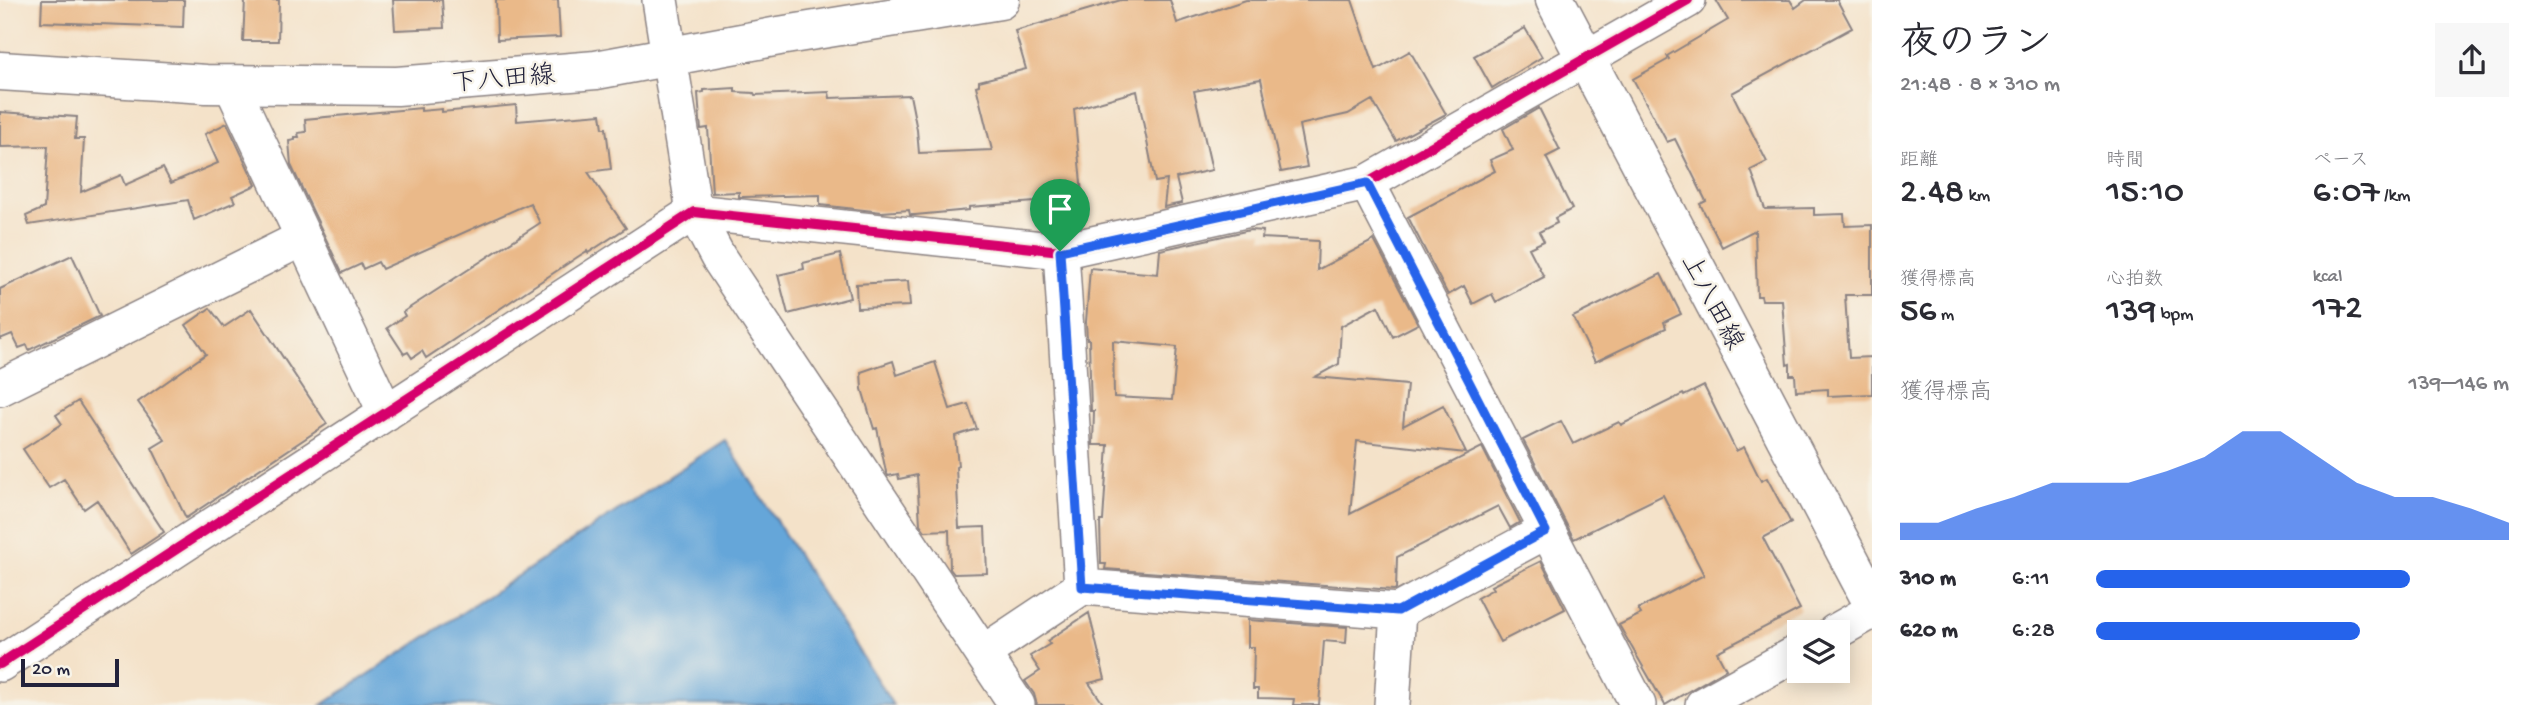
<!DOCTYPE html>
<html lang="ja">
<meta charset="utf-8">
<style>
body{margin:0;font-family:"Gochi Hand","Klee One",sans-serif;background:#f7f7f7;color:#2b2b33;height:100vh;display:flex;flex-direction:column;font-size:26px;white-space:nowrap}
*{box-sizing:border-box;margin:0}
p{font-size:23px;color:#7c7c81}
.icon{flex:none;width:38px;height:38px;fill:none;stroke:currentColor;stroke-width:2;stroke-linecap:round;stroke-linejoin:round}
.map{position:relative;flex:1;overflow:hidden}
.sheet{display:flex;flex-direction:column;background:#fff;width:665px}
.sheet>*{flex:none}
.tools{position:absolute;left:1787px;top:620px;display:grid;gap:14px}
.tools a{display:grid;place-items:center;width:63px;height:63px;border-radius:0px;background:#fff;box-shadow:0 4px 18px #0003;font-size:35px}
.scale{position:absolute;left:21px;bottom:18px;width:98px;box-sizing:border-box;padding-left:7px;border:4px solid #22223b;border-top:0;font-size:19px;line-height:24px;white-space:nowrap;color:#22223b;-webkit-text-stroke:5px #f7f3e8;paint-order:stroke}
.pin{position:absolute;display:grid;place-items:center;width:60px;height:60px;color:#fff;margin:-72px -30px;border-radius:50% 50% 50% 0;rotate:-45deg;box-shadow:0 0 7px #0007}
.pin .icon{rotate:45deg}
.round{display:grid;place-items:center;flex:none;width:74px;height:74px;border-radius:0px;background:#f7f7f7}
.head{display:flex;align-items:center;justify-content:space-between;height:119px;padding:0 28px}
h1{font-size:38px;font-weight:600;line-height:52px}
.metrics{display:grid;grid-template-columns:repeat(3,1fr);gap:10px;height:119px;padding:7px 28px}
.metrics div{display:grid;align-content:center}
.metrics b{font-size:35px;font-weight:600}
.metrics small{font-size:19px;font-weight:400}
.metrics p{font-size:19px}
.chart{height:196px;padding:14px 28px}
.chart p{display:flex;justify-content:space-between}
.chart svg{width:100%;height:126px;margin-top:7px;fill:#2563eb;opacity:.7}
ul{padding:0 28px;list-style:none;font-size:23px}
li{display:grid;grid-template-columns:112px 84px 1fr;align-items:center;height:52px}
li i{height:18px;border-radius:9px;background:#2563eb}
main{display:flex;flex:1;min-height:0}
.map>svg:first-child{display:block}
.water{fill:#65a6d9;stroke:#44648a;stroke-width:2}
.building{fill:#eab989;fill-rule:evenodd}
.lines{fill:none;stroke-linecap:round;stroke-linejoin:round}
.minor-casing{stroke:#8b8282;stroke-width:38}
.tertiary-casing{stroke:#8b8282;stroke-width:41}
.minor{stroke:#fff;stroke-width:35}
.tertiary{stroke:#fff;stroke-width:38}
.cycleway-casing{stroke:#f7f3e8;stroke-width:15}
.cycleway{stroke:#d6006c;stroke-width:10}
.route-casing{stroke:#fff;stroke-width:14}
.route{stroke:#2563eb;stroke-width:9}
.labels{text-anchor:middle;stroke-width:5;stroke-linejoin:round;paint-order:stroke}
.street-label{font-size:26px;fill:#22223b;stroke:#f7f3e8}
</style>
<main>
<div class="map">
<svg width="1872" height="705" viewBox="0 0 1872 705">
<rect width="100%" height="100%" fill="#f7f3e8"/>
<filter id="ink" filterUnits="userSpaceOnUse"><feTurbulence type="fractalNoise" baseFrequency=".0143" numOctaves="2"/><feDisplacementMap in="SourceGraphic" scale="14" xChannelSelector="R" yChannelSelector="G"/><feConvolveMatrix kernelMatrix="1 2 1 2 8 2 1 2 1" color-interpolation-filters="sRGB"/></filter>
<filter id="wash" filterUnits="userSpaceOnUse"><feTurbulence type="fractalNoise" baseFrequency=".00686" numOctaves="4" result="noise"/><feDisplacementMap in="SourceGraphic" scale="28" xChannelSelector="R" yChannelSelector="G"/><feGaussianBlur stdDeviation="1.57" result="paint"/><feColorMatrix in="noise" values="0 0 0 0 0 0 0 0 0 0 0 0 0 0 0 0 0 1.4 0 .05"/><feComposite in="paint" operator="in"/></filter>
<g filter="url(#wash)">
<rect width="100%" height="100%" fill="#f4e2c9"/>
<path class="water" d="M725 440 893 705H322Z"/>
<g id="blocks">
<path class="building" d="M42 0H184L183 27 41 22Z
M245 0H279L278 41H243Z
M393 0H442L444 28 395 30Z
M496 0H558L560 37 497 40Z
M1121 0H1170L1177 23 1246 0H1352L1376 70 1410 51 1446 114 1396 141 1372 100 1348 114 1299 125 1307 167 1281 172 1261 79 1194 91 1212 170 1176 178 1182 203 1164 207 1167 180 1155 182 1137 91 1074 109 1084 215 1051 218 1049 201 969 207V210L915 215H910L909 210 882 212 820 205V195L743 197H739V192L712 193 708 128 701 129 700 120 698 93 704 92V90L735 88V92L754 93 755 95 829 92 830 98 910 95 917 130 919 153 992 150 976 86 979 85V81L1026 69 1015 31Z
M1716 0H1790L1795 8 1806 0H1837L1852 28 1732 93 1767 162 1751 170 1765 209 1814 208V215L1844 214 1845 226 1872 225V295H1845L1849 358 1872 357V394L1828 396V389L1796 391 1795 375H1790V364L1787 365 1782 300H1762L1761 296H1757L1755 230 1722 247 1700 204 1706 201 1675 139 1667 142 1633 79 1669 59 1667 56 1728 20Z
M1525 28 1542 57 1492 88 1474 56Z
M516 105 517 121 601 114 603 128H606L611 169 588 172 626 228 588 253 587 251 579 256 426 358 422 351 412 358 408 352 404 354 387 328 405 316 403 312 540 223 530 203 382 269 378 262 363 269 361 264 342 273 291 165 289 141 295 140V137H299L298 133 306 132 305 119 421 108V111L442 109V112Z
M1539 108 1560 150 1546 157 1572 209 1555 218 1557 223 1539 232 1544 241 1529 248 1544 277 1496 302 1492 294 1473 304 1464 286 1448 295 1408 217 1495 171 1490 160 1513 150 1503 129Z
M0 112 77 117 75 139H84L81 192 121 175 125 185 163 168 171 183 218 163 205 134 227 123 256 185 232 196 235 202 194 220 188 200 29 225 26 216 44 208 48 146 0 147Z
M1250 230 1263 231 1262 238 1318 241 1317 270 1374 240 1418 324 1393 337 1378 306 1341 326 1339 364 1315 377 1407 385 1403 426 1443 405 1466 453 1357 441 1350 514 1482 447 1520 522 1510 528 1498 506 1397 557 1396 589 1394 590 1105 569 1106 564H1101L1100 521H1103L1108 445H1093L1094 411H1091L1089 339H1087L1086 322 1090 268 1158 274 1160 250ZM1113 341 1177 347 1172 400 1114 397Z
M840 254 850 298 788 314 778 275 804 269 803 263Z
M72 255 100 316 29 350 27 345 19 348 12 334 0 339V289Z
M1661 274 1681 314 1664 322 1666 328 1595 362 1573 317Z
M908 281 910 306 857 308 856 284Z
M210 308 224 327 251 309 327 424 186 518 152 448 165 440 138 402 206 354 186 325Z
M893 361 897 375 935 362 950 409 968 404 977 429 955 436 958 466 956 467 959 528 985 527 987 573 954 574 950 569 949 530 925 531 920 524 917 475 899 479 898 474 888 476 886 472 877 428 874 429 862 389 861 372Z
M1704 386 1736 451 1744 447 1761 481 1767 478 1791 523 1763 538 1800 609 1717 652 1726 669 1665 705 1619 625 1641 614 1638 609 1704 575 1663 495 1574 539 1523 440 1561 421 1573 444 1619 422 1621 425 1683 394 1684 396Z
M78 401 164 532 131 554 97 500 84 509 64 479 49 488 23 449 62 424 56 415Z
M1541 561 1565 609 1500 642 1477 598 1493 589 1491 586Z
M1089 613 1105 679 1089 683 1104 705H1037L1034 694 1025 681 1040 671 1030 656 1050 644 1047 641Z
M1248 620 1347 627 1346 643 1324 641 1319 705H1293L1294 699 1258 698V689H1253L1254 647H1248Z"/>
</g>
</g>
<g filter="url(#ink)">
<use href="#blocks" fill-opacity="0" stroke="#8b8282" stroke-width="2"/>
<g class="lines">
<g class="minor-casing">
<path id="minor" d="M660 0 694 212 718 257 1017 705
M231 84 386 413
M1367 183 1638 705
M1061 251 1082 587
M0 388 303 238
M1835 632 1872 611
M983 653 1082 587 1398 611 1546 531
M0 664 694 212 1061 251 1367 183 1688 0
M1392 705 1398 611
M1703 705 1799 652"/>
</g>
<g class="tertiary-casing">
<path id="tertiary" d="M1555 0 1872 602
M0 71 206 84 397 86 596 70 779 36 1000 0"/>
</g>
<use href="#minor" class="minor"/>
<use href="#tertiary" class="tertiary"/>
<g class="cycleway-casing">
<path id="cycleway" d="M0 664 694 212 1061 251 1367 183 1688 0"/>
</g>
<use href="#cycleway" class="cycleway"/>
</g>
</g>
<g class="lines" filter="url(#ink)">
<g class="route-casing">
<path id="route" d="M1367 183 1546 531 1398 611 1082 587 1060 251Z"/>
</g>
<use href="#route" class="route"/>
</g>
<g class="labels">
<g class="street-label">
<text transform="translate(503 77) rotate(-5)" y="9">下八田線</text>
<text transform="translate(1714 301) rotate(62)" y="9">上八田線</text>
</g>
</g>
</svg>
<div class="tools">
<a><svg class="icon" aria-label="layers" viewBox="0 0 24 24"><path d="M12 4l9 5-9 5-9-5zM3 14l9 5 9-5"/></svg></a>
</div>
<div class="scale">20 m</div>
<div class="pin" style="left:1060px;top:251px;background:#1e9e55"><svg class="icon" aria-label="arrive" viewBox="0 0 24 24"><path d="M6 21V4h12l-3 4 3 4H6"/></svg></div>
</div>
<section class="sheet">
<div class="head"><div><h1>夜のラン</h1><p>21:48 · 8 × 310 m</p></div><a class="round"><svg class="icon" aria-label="share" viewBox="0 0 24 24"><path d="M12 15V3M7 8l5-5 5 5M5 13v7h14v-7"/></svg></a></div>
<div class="metrics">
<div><p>距離</p><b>2.48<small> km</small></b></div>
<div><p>時間</p><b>15:10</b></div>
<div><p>ペース</p><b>6:07<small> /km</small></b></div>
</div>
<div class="metrics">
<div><p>獲得標高</p><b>56<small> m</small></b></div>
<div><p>心拍数</p><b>139<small> bpm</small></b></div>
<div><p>kcal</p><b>172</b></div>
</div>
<div class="chart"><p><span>獲得標高</span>139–146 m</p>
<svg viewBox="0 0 160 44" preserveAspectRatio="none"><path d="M0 44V38L10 38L20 33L30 29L40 24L50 24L60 24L70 20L80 15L90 6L100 6L110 15L120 24L130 29L140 29L150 33L160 38V44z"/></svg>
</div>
<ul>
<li><b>310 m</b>6:11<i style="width:76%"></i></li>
<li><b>620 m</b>6:28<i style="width:64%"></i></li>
</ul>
</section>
</main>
